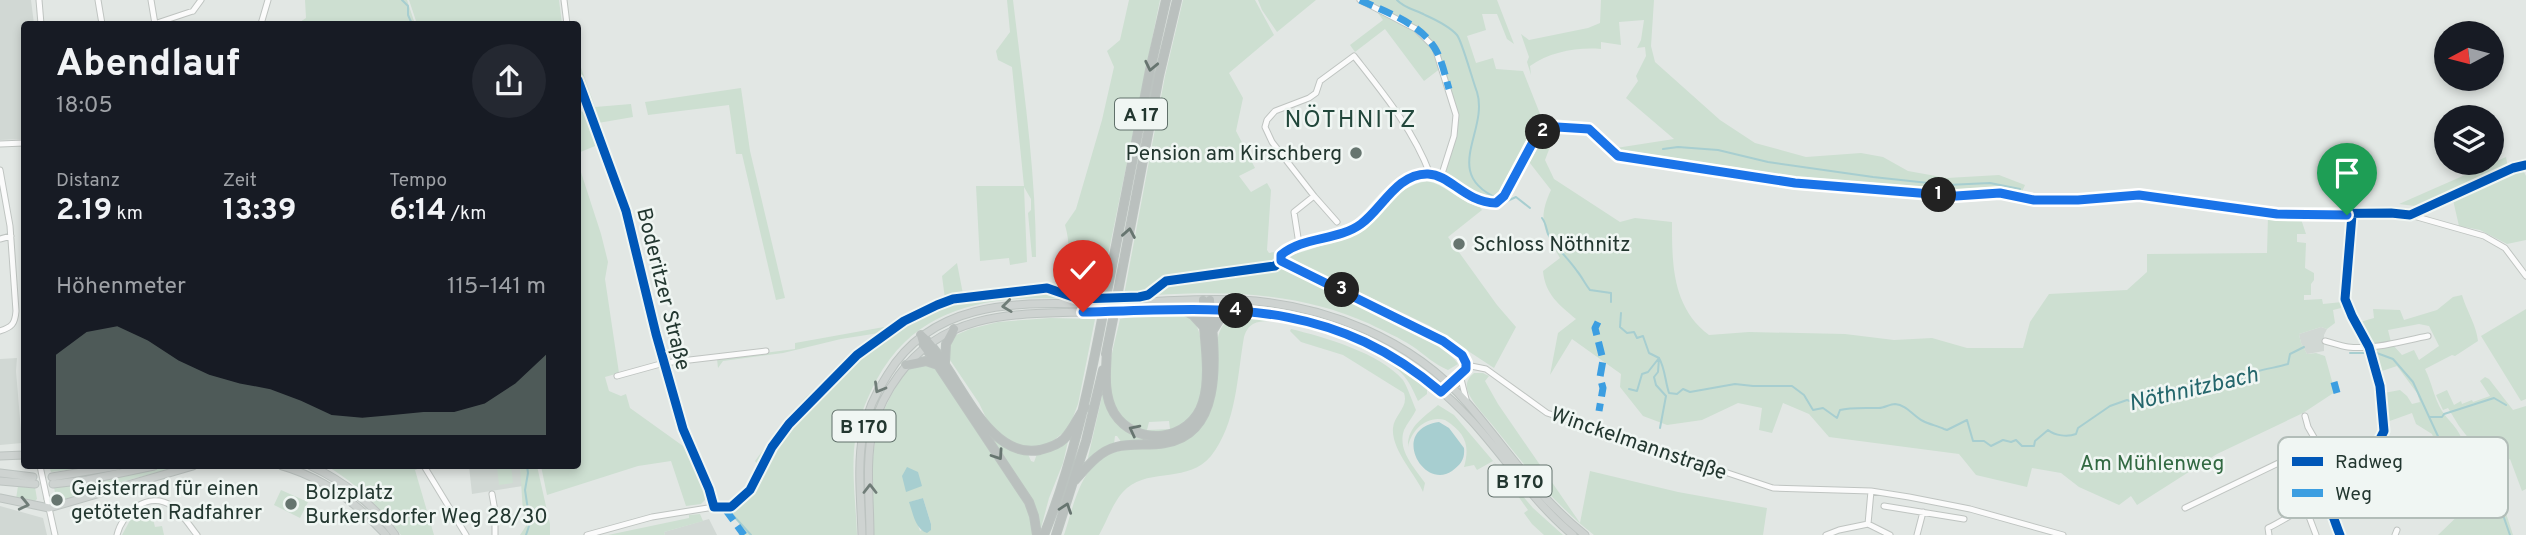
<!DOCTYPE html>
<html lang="de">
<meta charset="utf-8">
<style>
body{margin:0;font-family:Overpass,sans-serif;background:#242831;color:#f1f3f6;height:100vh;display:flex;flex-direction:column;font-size:26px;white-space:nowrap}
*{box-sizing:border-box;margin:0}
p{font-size:23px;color:#9ea1a6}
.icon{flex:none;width:38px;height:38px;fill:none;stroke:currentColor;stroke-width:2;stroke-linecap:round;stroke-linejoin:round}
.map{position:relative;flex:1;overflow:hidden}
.panel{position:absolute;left:21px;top:21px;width:560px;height:448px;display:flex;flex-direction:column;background:#171b24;border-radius:7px;box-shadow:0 4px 10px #0003}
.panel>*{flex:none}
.needle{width:46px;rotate:263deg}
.buttons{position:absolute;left:2434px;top:21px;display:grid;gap:14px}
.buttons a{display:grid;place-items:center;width:70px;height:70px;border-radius:50%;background:#171b24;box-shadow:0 4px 10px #0003;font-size:35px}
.pin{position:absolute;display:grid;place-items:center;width:60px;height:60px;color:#fff;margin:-72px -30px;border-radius:50% 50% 50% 0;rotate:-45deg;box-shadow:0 0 7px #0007}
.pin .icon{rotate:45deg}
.km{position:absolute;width:35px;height:35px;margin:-18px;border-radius:50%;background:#222;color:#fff;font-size:19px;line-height:35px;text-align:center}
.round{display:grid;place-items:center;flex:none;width:74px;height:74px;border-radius:37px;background:#242831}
.summary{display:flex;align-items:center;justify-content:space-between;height:119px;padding:0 35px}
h1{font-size:38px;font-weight:700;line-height:52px}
.metrics{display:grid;grid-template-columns:repeat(3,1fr);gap:10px;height:119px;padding:7px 35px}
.metrics div{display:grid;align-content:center}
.metrics b{font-size:30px;font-weight:700}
.metrics small{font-size:19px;font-weight:400}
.metrics p{font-size:19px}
.chart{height:196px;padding:14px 35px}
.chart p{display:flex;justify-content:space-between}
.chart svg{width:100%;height:126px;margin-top:7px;fill:#66756f;opacity:.7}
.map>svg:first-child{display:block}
.built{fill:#d1d8d4}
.green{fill:#cddfd1;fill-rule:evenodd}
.water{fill:#a7ced0}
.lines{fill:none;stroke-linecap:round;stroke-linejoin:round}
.stream{stroke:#a7ced0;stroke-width:2}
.minor-casing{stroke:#bfc4c1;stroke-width:7}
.major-casing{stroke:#bcc3c0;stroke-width:9}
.highway-casing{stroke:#bcc3c0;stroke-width:10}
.minor{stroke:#fbfbfb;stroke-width:5}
.major{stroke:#ced3d1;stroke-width:7}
.highway{stroke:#bac0be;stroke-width:8}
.minor-bridge-casing{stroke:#bfc4c1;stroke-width:7;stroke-linecap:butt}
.major-bridge-casing{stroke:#bcc3c0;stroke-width:9;stroke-linecap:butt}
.minor-bridge{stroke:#fbfbfb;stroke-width:5}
.major-bridge{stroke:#ced3d1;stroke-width:7}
.quiet{stroke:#3c9ee1;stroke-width:7;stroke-dasharray:14 7;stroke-linecap:butt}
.cycleway-casing{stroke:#f0f6f3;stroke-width:13}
.cycleway{stroke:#0057b8;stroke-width:9}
.oneway{stroke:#677570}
.oneway2{stroke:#707d78}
.route-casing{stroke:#fff;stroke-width:14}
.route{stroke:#1a73e8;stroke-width:9}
.poi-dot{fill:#66756f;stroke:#f0f6f3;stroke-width:2.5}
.labels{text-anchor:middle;stroke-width:5;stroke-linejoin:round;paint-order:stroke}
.shield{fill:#f0f6f3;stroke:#60706a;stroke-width:2}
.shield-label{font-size:19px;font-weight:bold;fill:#233730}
.poi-label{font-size:21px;fill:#233730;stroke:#f0f6f3;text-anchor:start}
.street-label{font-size:21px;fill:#233730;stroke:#f0f6f3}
.park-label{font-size:21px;fill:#326942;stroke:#f0f6f3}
.water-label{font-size:23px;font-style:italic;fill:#24666c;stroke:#f0f6f3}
.quarter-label{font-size:24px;letter-spacing:2px;fill:#21473b;stroke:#f0f6f3}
.key{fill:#f0f6f3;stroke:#b2bdb8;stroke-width:2}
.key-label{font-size:19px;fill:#233730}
</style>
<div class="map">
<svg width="2526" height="535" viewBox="0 0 2526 535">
<rect width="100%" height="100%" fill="#e2e7e4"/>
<path class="built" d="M0 0H31L34 24H24V139L0 140Z
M2321 327 2327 329 2324 335V351L2307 354 2301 343 2299 334Z
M17 358 16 371 22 443 0 445V359Z
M469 466H520L523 486 472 494Z
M0 506 43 518 47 535H0Z
M709 519 717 535H665L664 532Z"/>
<path class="green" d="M305 0H407L415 24H297L306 18Z
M409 0H559L562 24H417Z
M1007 0H1013C1023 85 1036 171 1036 257H1032L1028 213 1031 210V199L1024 187 1027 262 1010 265 1009 258 980 261 976 186H1024L1012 67 998 60 996 51 1010 32Z
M1129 0H1160L1100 295 1086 298V293L1074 292 1066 281C1068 261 1071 245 1065 225L1076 209 1102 120 1114 67 1107 51 1120 40Z
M1183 0H1255L1274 35 1229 73 1243 98 1236 131 1255 168 1239 176 1251 192 1267 183 1271 190 1267 250 1269 253 1274 252 1273 265 1169 280 1139 296 1124 295 1165 76Z
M1258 0H1316L1277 32 1262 10Z
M1364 0H1497L1514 44 1507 39 1497 14H1482L1486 30 1467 36 1476 63 1493 58 1496 69 1523 71 1544 124C1541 133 1531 138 1526 146 1515 164 1509 186 1493 201 1473 198 1460 188 1445 176L1458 124 1457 113 1437 48 1416 26Z
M1601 0H1654L1651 46 1655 62 1720 120 1755 143 1806 157 1861 153 1883 157 1908 171 1947 178 1999 175 2025 185 2021 194 2001 190 1956 193 1796 180 1621 154 1616 148 1674 139 1626 98 1638 81 1636 76 1646 56 1645 47 1637 48 1641 40 1644 20 1619 22 1621 45 1601 42V49C1577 47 1550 52 1530 66L1531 75 1527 62 1529 57 1521 34 1529 40 1588 28 1600 23Z
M1375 9C1406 25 1428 34 1441 68L1424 81 1385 29 1355 52 1350 45 1383 20Z
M578 59 595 107 631 104 633 117 598 123 582 84Z
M741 88 750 151 785 298 776 300 742 154H736L729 105 648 115 645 102Z
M578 110 588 114 600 144 578 153Z
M1555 134 1545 160 1554 179 1620 222 1635 218 1672 222C1672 264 1672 307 1709 335L1749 332 1845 334 1894 340 1932 338 1967 348H2023L2030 322 2049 294 2127 290 2147 272V254L2267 253 2268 216H2300L2306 234H2297V242L2306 243 2305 268 2314 273V280L2311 284V295H2304V300L2322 299 2323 304 2342 302 2341 308 2333 310 2335 323 2327 329 2321 327 2299 334 2301 343 2307 354 2316 353 2325 356 2335 392 2303 413 2217 454 2137 505 2131 496 2119 505 2079 487 2061 473 2032 468 2027 487 1976 475 1959 454 1829 437 1809 414 1783 403 1772 433 1759 430 1762 408 1738 403 1702 420 1667 425 1643 416 1620 387 1621 374 1572 339 1550 375 1558 333 1576 319C1559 305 1545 294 1543 271L1560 258C1544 231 1537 220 1551 190L1526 158 1544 135Z
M2506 157 2508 168 2423 207 2399 204Z
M578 163 601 234 608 262 605 279 619 373 605 377 609 391 621 396 626 394 630 408 683 446 705 493V500L701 504 686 506 671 461 638 466 547 495 541 466H578Z
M2523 170 2526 176V240L2507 244 2480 230 2459 226 2453 200 2504 176Z
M1433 177 1468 203 1478 205 1482 210 1448 237 1497 305 1516 327 1494 368 1430 326 1306 267 1290 257 1292 253 1359 229 1388 199 1423 179Z
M957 263 963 294 945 299 942 276Z
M1267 269C1277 269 1285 269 1294 272 1323 282 1446 340 1458 364L1448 370C1435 365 1424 354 1412 346 1400 338 1384 331 1370 324 1299 292 1231 291 1155 295L1169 284Z
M1047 288 1061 291 1073 297 1071 299C992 295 918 304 877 379 865 402 856 424 854 450 852 478 856 507 857 535H738L744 530 731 510C757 493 762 465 779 441 817 390 882 329 942 307 970 297 1002 297 1032 294L1033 290Z
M2462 295C2467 312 2476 324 2478 341L2455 356 2452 355 2425 369C2432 383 2434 398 2442 411 2451 424 2458 427 2464 444L2461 450 2471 470 2480 502 2504 507 2513 535H2438L2468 506 2469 499 2443 464 2432 434 2416 424 2412 413 2387 422 2384 393 2400 390 2407 396 2412 404 2420 402 2417 393 2397 366 2379 372 2373 348 2393 345 2402 355 2414 350 2419 360 2439 346 2429 326 2419 324 2388 330 2391 342 2371 344 2360 322 2374 318 2373 309 2400 310 2404 320 2437 310 2453 297Z
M2526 309V399L2521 401 2481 336Z
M1141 315C1181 314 1201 307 1202 355 1203 372 1206 393 1198 408 1179 446 1121 438 1111 399 1104 374 1115 343 1120 319ZM1169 421 1170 429 1147 430 1149 422Z
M1237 315C1258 317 1282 316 1302 322 1348 335 1391 357 1427 387V394L1418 401C1412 388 1408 378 1397 369 1374 350 1282 310 1253 324 1248 327 1246 331 1244 337 1237 376 1237 423 1211 456 1189 483 1151 468 1127 488 1114 499 1107 521 1099 535H1064C1071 514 1076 489 1089 471 1118 430 1167 466 1203 423 1227 395 1206 343 1225 323L1224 320Z
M1050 318 1095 319 1078 404 1069 428 1048 445 1028 448 1012 444 988 422 979 403 950 360 948 349 956 335 970 329 998 322Z
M884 327V333C838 374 787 411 760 467L755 461 786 419 807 396 879 333 841 339 783 353 723 361 718 368 717 359 795 349V343Z
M1291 329C1324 337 1380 353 1403 380 1407 386 1413 403 1416 410 1413 417 1407 423 1404 430 1397 451 1415 468 1425 483L1423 492C1417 476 1391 450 1393 428 1394 415 1409 407 1404 393L1343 355 1301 342 1290 331Z
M928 364 938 370 1025 500 1030 511 1034 535H874C871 469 866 424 909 368ZM923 498 931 524 920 531 910 502Z
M1474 373H1483L1489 376 1485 381 1498 404 1580 523 1590 471 1678 492 1767 508 1763 535H1594C1555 505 1525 466 1494 427 1486 417 1473 404 1468 392 1465 384 1468 378 1474 373Z
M2485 377 2489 379 2513 410 2526 406V489L2522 491 2510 459 2498 465 2490 453 2483 457 2459 426 2448 408 2443 410 2436 395 2447 390 2454 405 2461 401 2462 404 2472 400 2473 402 2490 396 2480 381Z
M1103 392 1129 431 1180 433 1209 393C1203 404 1198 417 1190 427 1176 444 1142 442 1122 443L1117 436H1115L1114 444 1087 462Z
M1438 405 1454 415 1533 508 1563 535H1544L1532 524 1524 513 1528 510 1493 461 1477 470 1474 465 1464 467C1470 446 1466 433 1445 420 1426 415 1411 431 1408 447 1407 427 1424 417 1438 405Z
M1069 437 1063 463 1049 498 1040 532 990 438 1010 450 1028 454 1031 461 1034 462 1037 454Z
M49 466H98L51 472Z
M165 466H182L102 487 61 502 56 499 54 487 88 483Z
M327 466H418L420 468 415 470 434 535H401C380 507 357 484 327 466Z
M497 466H511L513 483 499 485Z
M520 466H537L550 524V535H520L526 526V516L523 513Z
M18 486 35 487 37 499 34 502 16 499Z
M281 490 308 502 300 518 274 505Z
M150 507 155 527 162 526 164 535H122L133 515Z
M700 514 703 521 664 532 665 535H608L689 518V515Z"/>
<path class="water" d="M1439 422 1449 428 1464 448C1465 459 1461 464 1452 471 1423 491 1389 429 1439 422Z
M907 467 918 472 922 486 906 492 902 476Z
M923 498 931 524V530L927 533C915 529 913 513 909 502Z"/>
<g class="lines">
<path class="stream" d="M402 0 408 6V15L412 24
M1397 0C1404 8 1416 10 1425 15 1434 19 1450 27 1457 35 1462 41 1473 82 1477 92 1489 131 1441 173 1497 198
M1663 149 1678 147 1718 150 1768 162 1873 177 1947 185 1990 183 2020 189
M1502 200 1505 202 1516 197 1530 208
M1542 218C1546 223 1546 228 1548 234 1556 248 1568 258 1577 271 1582 277 1585 284 1590 290L1611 293V302
M1621 313 1620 327 1627 333 1634 332 1637 338 1643 336 1649 353 1659 358 1648 372 1642 374 1637 391 1629 389
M2374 352 2393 359 2413 382 2448 458 2462 467 2471 482 2475 501 2489 513 2503 515 2510 535
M2350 353H2367
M1659 358C1665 368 1665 381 1669 393L1677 394 1683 389 1690 392 1735 384 1753 386H1792L1804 395 1813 410 1823 408 1837 418 1840 410C1850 407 1868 408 1879 408 1884 408 1890 404 1895 404 1907 405 1913 416 1923 421 1929 424 1937 426 1944 429L1947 430 1967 420 1973 441H1984L1991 446 2003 440 2011 442 2016 440 2022 446H2034L2035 441 2048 430C2055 436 2068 437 2076 434L2078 428 2110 406 2127 400 2135 403 2156 398 2173 388 2195 390 2221 378 2243 379C2254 369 2273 369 2288 364L2290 354 2304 347
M1659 358 1658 372 1654 377 1656 385 1666 396 1660 428
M2429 417H2442L2444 414 2494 398 2506 405
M731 513 751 535
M526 535 530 523 525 490 528 473 527 466"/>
<g class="minor-casing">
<path id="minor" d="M39 0 41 24
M98 0 102 24
M151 0 155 24
M564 0 567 24
M1360 0 1416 29 1435 48 1456 115 1454 136 1441 177
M193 11 201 0
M154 24 193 11
M261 24 268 0
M578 80 626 211 656 334 683 429 709 489 714 507
M0 144 24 143
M0 170 10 226 16 311C15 324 12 327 0 331
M1314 196 1337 222
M2410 215 2513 168 2526 165
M0 239 11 236
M1299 244 1294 212 1314 196 1272 142 1265 127 1267 120 1275 111 1309 98 1316 93 1320 81 1354 56C1383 93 1413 129 1430 174
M2325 341C2333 343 2340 346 2348 347 2374 350 2402 341 2428 336
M1466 365 1459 353 1443 341 1281 261V255C1303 236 1339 240 1361 224 1382 209 1397 173 1428 174 1451 174 1463 202 1496 203L1504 196 1534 140 1547 128H1576L1589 129 1618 156 1795 183 1956 196 2000 193 2034 200H2078L2139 195 2277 214 2391 213 2410 215 2484 236 2505 248 2526 276
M1466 365 1486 369 1547 413 1773 488 1871 491 1909 497 1970 509 2063 535
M617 376 664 363 766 351
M1461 379 1466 399
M1441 392C1457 388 1462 380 1466 365
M1441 392 1465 371
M2305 416 2308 427 2330 465
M2375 445 2391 468
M424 466 466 535
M492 494 495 511V535
M47 499 55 535
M1884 506 1964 519
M2305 506 2316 535
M2185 508 2318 444
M1868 524 1871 491
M117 535C122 513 148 490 172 506 181 512 190 526 197 535
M587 535 652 517 714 507H731C757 488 767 455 786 429 819 384 898 313 953 299 979 293 1007 291 1033 290
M1826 535 1839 530 1868 524 1890 535
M1917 535 1923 512
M2269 535 2268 528C2293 516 2312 499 2340 493
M2340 535C2332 514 2312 468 2341 454 2352 448 2366 448 2378 443L2384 431 2380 386 2369 347 2352 316 2345 299 2352 215
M2395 535 2397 530"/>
</g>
<g class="major-casing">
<path id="major" d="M1138 302C1172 301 1206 298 1240 300 1324 304 1412 339 1468 404 1506 448 1538 498 1585 535
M1136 311C1270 306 1375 316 1471 420 1506 458 1533 502 1573 535
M0 456 24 455
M282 466C324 478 357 503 386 535
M311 466C343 481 375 505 395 535
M0 473 33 477
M52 477 118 466
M0 481 35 484
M53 484 87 480 154 466
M0 498 49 508 193 466
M862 535C861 501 857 466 863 433 867 411 876 392 888 374 931 303 1011 302 1085 304
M870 535C870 500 865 462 873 428 878 409 887 391 899 375 945 312 1012 314 1083 312"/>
</g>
<g class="highway-casing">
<path id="highway" d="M1106 297 1150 70 1166 0
M1117 297 1159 76 1177 0
M1203 300 1204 325
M1211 333 1220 319 1232 311
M921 335C957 366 984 461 1040 450 1048 448 1058 445 1064 439 1073 430 1078 417 1085 407
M921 335 924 346 938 365
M1107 350C1106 371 1103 395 1114 413 1136 448 1191 442 1203 402 1210 380 1206 350 1204 327L1193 315 1182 309
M1106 354 1113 319
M945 363 946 344 954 329
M906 365 926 361 938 365 1029 502 1034 516 1037 535
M1075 480C1086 468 1099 451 1116 447 1132 443 1149 446 1165 443 1228 433 1213 346 1210 300
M1044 535C1072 465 1088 392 1102 319
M1056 535 1086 441 1103 370"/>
</g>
<use href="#minor" class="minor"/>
<use href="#major" class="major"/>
<use href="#highway" class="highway"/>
<g class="minor-bridge-casing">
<path id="minor-bridge" d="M40 466 47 499"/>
</g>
<g class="major-bridge-casing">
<path id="major-bridge" d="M1085 304 1138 302
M1083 312 1136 311"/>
</g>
<use href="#minor-bridge" class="minor-bridge"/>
<use href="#major-bridge" class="major-bridge"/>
<path class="quiet" d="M1360 0C1385 12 1418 22 1434 47 1442 59 1445 76 1449 89
M1598 322 1595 328 1603 360 1600 377 1603 388 1599 411
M2334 382 2337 393
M725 509 744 535"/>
<g class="cycleway-casing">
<path id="cycleway" d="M578 80 626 211 656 334 683 429 709 489 714 507H731L750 490 772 447 789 424 857 355 904 321 937 305 953 299 1047 288 1079 299 1139 297 1148 295 1166 281 1275 266 1281 261V255L1286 250 1353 229C1371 218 1380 199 1397 187 1444 153 1451 202 1496 203L1504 196 1534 140 1547 128 1557 126 1589 129 1618 156 1795 183 1956 196 2000 193 2034 200H2078L2139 195 2277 214 2391 213 2410 215 2513 168 2526 165
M2340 535C2332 514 2312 468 2341 454 2352 448 2366 448 2378 443L2384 431 2380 386 2369 347 2352 316 2345 299 2352 215"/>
</g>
<use href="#cycleway" class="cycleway"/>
</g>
<defs><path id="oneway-chevron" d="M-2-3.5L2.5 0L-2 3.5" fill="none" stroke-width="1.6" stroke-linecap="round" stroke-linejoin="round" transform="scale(1.75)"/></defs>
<g class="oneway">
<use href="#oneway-chevron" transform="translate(1151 66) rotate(102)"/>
<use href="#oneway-chevron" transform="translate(1129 233) rotate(-80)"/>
<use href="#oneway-chevron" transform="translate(1134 430) rotate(-153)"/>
<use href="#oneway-chevron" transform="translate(998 455) rotate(56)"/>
<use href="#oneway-chevron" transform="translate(1066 508) rotate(-71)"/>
</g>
<g class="oneway2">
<use href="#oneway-chevron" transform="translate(1007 306) rotate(173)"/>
<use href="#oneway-chevron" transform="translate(879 388) rotate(120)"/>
<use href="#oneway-chevron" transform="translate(870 489) rotate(-90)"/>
<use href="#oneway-chevron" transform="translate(24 504) rotate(13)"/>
</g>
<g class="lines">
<g class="route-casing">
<path id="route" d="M1083 312C1223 309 1326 295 1441 392L1466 369V363L1462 355 1443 341 1281 261V255C1303 236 1338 241 1361 224 1382 209 1397 173 1428 174 1451 175 1464 202 1496 203L1504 196 1534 140 1547 128 1557 127 1589 129 1618 156 1795 183 1956 196 2000 193 2034 200H2078L2139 195 2277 214 2347 215"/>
</g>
<use href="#route" class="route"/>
</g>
<g class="poi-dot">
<circle cx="1356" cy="153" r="7"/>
<circle cx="1459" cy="244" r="7"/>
<circle cx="57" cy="500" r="7"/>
<circle cx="291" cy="504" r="7"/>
</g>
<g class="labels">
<g class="shield">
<rect x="1115" y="98.5" width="52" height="31" rx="5"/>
<rect x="832.5" y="410.5" width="63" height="31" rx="5"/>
<rect x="1488.5" y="465.5" width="63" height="31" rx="5"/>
</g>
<g class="shield-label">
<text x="1141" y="121">A 17</text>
<text x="864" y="433">B 170</text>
<text x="1520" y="488">B 170</text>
</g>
<g class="poi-label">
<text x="1342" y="160" text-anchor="end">Pension am Kirschberg</text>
<text x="1473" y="251">Schloss Nöthnitz</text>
<text x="71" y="495">Geisterrad für einen<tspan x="71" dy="24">getöteten Radfahrer</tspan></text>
<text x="305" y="499">Bolzplatz<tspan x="305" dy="24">Burkersdorfer Weg 28/30</tspan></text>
</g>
<g class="street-label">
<text transform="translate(664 289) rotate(76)" y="7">Boderitzer Straße</text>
<text transform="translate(1639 443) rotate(19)" y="7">Winckelmannstraße</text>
</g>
<g class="park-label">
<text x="2152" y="470">Am Mühlenweg</text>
</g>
<g class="water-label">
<text transform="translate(2193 388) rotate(-13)" y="8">Nöthnitzbach</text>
</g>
<g class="quarter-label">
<text x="1351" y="127">NÖTHNITZ</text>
</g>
</g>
<rect x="2278" y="437" width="230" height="81" rx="10" class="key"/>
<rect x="2292" y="457" width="31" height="9" fill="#0057b8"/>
<rect x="2292" y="489" width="31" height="8" fill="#3c9ee1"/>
<g class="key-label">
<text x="2335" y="468">Radweg</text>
<text x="2335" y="500">Weg</text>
</g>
</svg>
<div class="buttons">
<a><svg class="needle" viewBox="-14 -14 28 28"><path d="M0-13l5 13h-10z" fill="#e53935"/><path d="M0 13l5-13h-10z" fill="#9ea1a6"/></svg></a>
<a><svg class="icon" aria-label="layers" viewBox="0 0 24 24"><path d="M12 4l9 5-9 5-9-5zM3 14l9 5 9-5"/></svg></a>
</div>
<div class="pin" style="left:2347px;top:215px;background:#1e9e55"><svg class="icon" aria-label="arrive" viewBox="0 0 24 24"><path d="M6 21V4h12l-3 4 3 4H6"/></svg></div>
<div class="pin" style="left:1083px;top:312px;background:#d93025"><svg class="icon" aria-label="check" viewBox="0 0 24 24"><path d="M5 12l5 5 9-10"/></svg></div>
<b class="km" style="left:1939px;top:195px">1</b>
<b class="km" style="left:1543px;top:132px">2</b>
<b class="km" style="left:1342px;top:290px">3</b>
<b class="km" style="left:1236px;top:311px">4</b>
<section class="panel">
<div class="summary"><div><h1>Abendlauf</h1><p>18:05</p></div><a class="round"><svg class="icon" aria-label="share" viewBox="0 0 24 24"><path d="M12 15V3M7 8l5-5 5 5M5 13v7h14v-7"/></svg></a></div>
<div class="metrics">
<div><p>Distanz</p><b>2.19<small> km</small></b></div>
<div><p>Zeit</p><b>13:39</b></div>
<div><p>Tempo</p><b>6:14<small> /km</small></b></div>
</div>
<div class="chart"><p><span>Höhenmeter</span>115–141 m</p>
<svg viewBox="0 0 160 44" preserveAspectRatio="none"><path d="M0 44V16L10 8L20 6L30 11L40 18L50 23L60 26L70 28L80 32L90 37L100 38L110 37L120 36L130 36L140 33L150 26L160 16V44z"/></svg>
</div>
</section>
</div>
